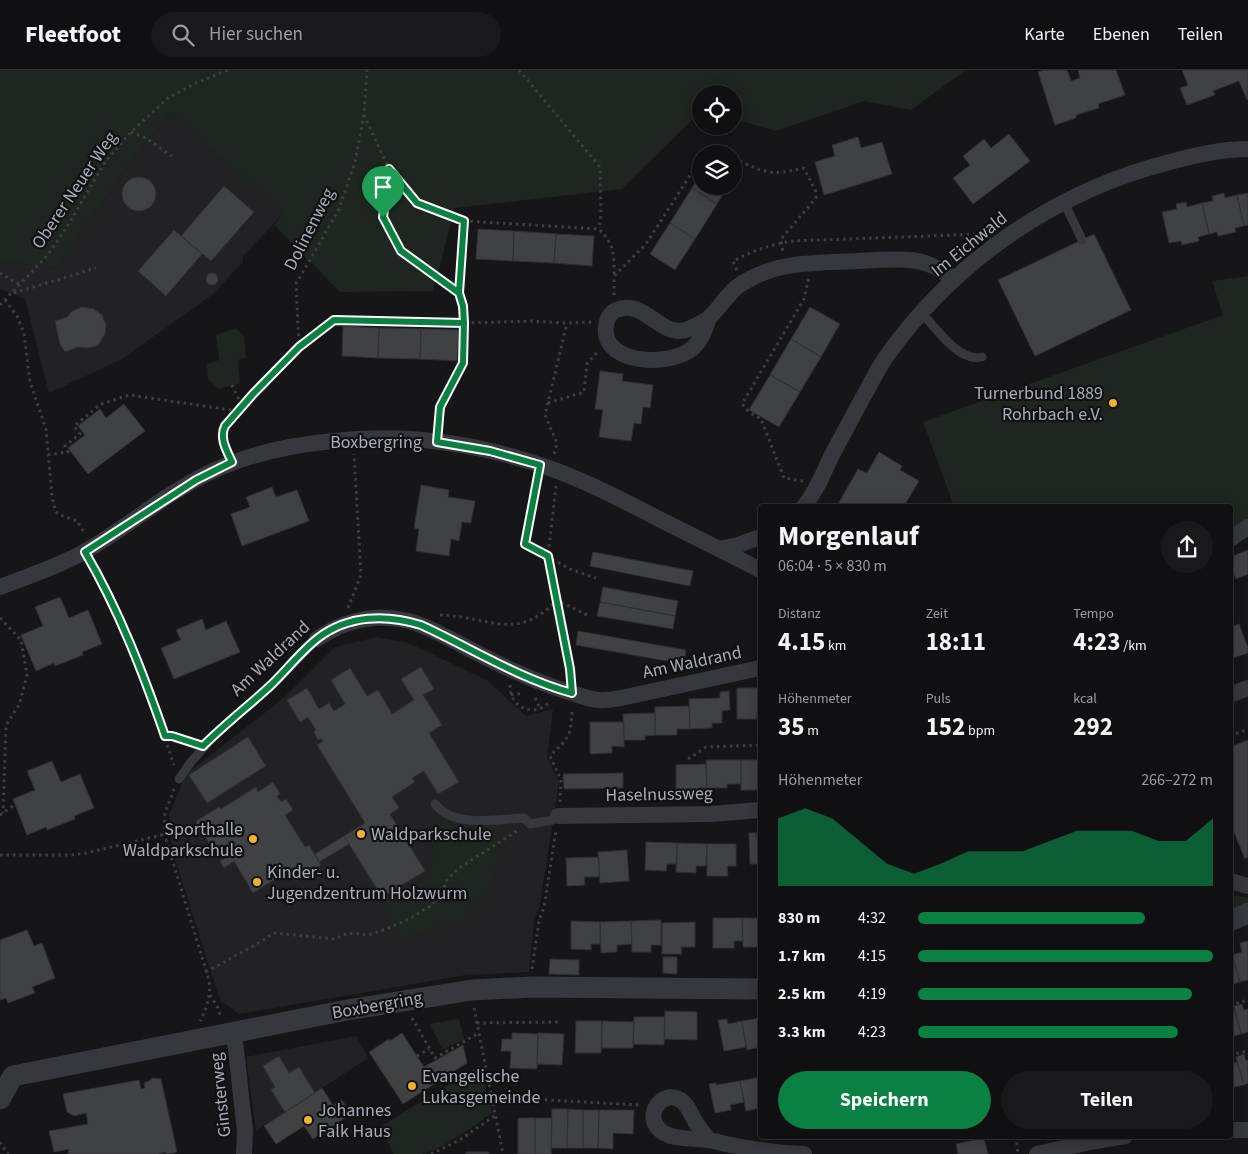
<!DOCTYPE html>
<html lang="de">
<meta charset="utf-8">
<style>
body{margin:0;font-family:"Source Sans 3",sans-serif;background:#19191b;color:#f1f3f6;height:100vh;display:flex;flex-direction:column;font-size:19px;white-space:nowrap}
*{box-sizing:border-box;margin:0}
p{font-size:16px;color:#9c9d9f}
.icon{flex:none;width:28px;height:28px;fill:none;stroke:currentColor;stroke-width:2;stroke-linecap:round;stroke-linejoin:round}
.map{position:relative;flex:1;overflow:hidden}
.panel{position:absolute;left:758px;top:434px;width:475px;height:635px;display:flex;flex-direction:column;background:#101012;border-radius:5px;box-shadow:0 2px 12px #0003,0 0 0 1px #303032}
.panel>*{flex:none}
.tools{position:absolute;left:692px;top:15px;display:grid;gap:10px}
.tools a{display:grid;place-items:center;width:50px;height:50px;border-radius:50%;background:#101012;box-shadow:0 2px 12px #0003,0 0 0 1px #303032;font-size:25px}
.pin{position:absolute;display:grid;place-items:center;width:42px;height:42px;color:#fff;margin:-51px -21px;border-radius:50% 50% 50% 0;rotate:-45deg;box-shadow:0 0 5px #0007}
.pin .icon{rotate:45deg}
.round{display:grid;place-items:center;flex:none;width:52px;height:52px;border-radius:26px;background:#19191b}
.summary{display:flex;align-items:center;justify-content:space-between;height:85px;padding:0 20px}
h1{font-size:28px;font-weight:700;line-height:38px}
.metrics{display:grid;grid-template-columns:repeat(3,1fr);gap:8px;height:85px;padding:5px 20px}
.metrics div{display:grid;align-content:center}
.metrics b{font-size:25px;font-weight:700}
.metrics small{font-size:14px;font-weight:400}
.metrics p{font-size:14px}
.chart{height:140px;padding:10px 20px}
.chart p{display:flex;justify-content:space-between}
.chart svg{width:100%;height:90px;margin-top:5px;fill:#0b8043;opacity:.7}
.button{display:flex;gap:10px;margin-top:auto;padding:10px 20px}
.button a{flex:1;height:58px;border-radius:30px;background:#0b8043;color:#fff;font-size:20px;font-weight:700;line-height:58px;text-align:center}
.button a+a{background:#19191b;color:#f1f3f6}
ul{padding:0 20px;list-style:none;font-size:16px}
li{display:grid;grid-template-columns:80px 60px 1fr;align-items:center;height:38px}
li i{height:12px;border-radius:6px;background:#0b8043}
header{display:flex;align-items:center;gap:30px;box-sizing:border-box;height:70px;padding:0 25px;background:#101012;border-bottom:1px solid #303032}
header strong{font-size:24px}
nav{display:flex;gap:28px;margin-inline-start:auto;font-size:18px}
.search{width:350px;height:45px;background:#19191b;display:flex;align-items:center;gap:12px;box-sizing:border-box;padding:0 18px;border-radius:28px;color:#9c9d9f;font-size:19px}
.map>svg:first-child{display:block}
.built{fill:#222225}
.green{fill:#1e261f}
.building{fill:#404145;stroke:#303034}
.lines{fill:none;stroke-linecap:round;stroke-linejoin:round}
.path{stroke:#3d3f44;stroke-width:3;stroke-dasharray:2.5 4;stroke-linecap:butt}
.service{stroke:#37383d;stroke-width:9}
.minor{stroke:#37383d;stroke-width:16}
.tertiary{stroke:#37383d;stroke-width:21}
.route-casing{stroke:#fff;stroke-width:10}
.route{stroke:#0b8043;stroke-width:6}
.poi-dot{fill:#f2b134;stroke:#111113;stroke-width:2}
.labels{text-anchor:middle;stroke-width:4.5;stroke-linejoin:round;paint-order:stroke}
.street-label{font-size:18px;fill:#a8adb8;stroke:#111113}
.poi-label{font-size:18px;fill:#a8adb8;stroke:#111113;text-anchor:start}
</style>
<header>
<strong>Fleetfoot</strong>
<div class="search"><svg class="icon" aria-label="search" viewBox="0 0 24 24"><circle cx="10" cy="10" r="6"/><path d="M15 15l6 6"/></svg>Hier suchen</div>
<nav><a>Karte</a><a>Ebenen</a><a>Teilen</a></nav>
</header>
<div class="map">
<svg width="1248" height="1084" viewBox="0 0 1248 1084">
<rect width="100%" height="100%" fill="#161618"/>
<path class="built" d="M171 42 203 73 285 142 243 186V192L212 225 122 289 49 323 25 228 0 219V191L55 198 142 77Z
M377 567 409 573 488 611 526 646 553 639 547 687 559 712 539 839 534 850 529 902 466 905 239 944 220 930 173 783 169 745 186 704 284 628 335 577Z
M356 966 368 988 256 1061 246 987Z"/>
<path class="green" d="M0 0H966L911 40 864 31 776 61 734 49V24H701V41L622 119 455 138 433 221 340 222 274 155 284 142 203 73 171 42 142 77 55 198 0 191Z
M1248 206V450L1230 463V436H954L923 352 1223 245 1212 211Z
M236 258 244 266 246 288 238 290 240 313 218 319 208 309 207 294 219 290 216 265Z
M500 752 497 794 484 828 462 851 399 869 383 834 431 805 433 780 426 753Z
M1230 824 1248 828V834L1230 842Z
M459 949 464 969 443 979 429 954Z
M480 995 492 1043C475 1055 442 1080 422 1084 414 1084 403 1084 394 1084L380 1057Z"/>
<path class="building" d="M1044 0H1067L1071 11 1080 8 1078 0H1116L1125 25 1098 34 1099 38 1076 45V48L1055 55 1038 2Z
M1182 0H1248V29L1247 30 1239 11 1213 21 1215 25 1187 35 1180 18 1188 15Z
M1009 64 1030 91 973 134 953 108 970 95 963 86 984 69 991 78Z
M858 67 861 78 882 72 892 104 824 125 815 92 835 86 832 75Z
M701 104V116H728L717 134 692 118Z
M122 124a17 17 0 1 1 34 0a17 17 0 1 1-34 0Z
M224 116 254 142 211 191 181 166Z
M692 118 717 134 695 169 670 153Z
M1224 123 1225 128 1237 125 1244 156 1235 158 1236 162 1218 166 1217 162 1209 164 1202 133 1213 131 1212 126Z
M1248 123V155L1244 156 1237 125Z
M1186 132 1187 137 1202 133 1209 164 1198 167 1199 171 1182 175 1181 171 1169 173 1162 142 1177 139 1176 134Z
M670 153 695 169 675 200 650 184Z
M478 159 514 161 513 191 476 189Z
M174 160 202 184 166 226 138 201Z
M514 161 556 164 554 193 513 191Z
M556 164 594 166 592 196 554 193Z
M1094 164 1131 240 1035 286 998 210Z
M206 209a6 6 0 1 1 12 0a6 6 0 1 1-12 0Z
M82 237 94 239 102 245 106 255 105 264 98 275 89 278 78 277 65 282 60 274 55 251 67 247 72 241Z
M810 237 840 254 821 287 791 269Z
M343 256 379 258 378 288 342 286Z
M379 258 421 259 420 289 378 288Z
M421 259 459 260 457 291 420 289Z
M791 269 821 287 800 322 770 305Z
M600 301 623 304 622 311 653 315 650 338 643 337 641 354 634 353 631 371 599 367 603 340 595 339Z
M770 305 800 322 779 357 749 340Z
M124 334 145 361 88 404 68 378 85 365 78 356 100 339 106 348Z
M879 382 902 396 900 400 919 411 904 436H837L858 399 867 403Z
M421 415 449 420 448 427 475 431 471 453 462 452 459 471 451 469 449 486 416 481 419 459 414 458Z
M272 417 276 427 297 420 309 451 242 476 231 444 250 437 246 427Z
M1248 480V504L1236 509 1230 494V487Z
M593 482 693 501 690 516 590 496Z
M603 517 678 531 675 546 600 532Z
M60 527 69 548 88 540 102 574 82 582 83 585 55 596 54 593 36 601 21 565 43 556 35 537Z
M600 532 675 546 673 559 597 546Z
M202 549 206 560 226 551 240 582 174 609 161 578 181 570 176 560Z
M1239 554 1248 578V583L1230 589V557Z
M578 561 686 580 684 594 576 575Z
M421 597 434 619 423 625 442 655 429 663 459 712 438 724 424 701 412 708 415 712 392 727 399 738 390 744 425 801 382 827 344 766 365 753 317 675 323 671 321 668 318 670 314 662 316 660 308 647 300 652 287 630 307 618 319 639 329 633 334 641 345 634 331 610 350 598 367 626 378 620 392 644 414 630 401 609Z
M737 618H760V642H757V649H737Z
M729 621 730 640 722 641V653H712V658L690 659 689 629 720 628V622Z
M689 636 690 659H677V665H655V637Z
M655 643V665L645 666V670H624L623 644Z
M590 652H624V677L612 676V683L590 684Z
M248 667 266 696 207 733 189 705Z
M1248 670V787L1245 789 1230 752V677Z
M706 690H741V714H727V718H707Z
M741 690H760L759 720H741Z
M52 691 61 712 80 704 94 738 74 746 75 749 47 760 46 757 27 765 13 729 35 720 27 701Z
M706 694 707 718H698V726H676V695Z
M623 703V718L564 719 563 704Z
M273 712 280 724 277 726 281 732 286 729 293 740 285 745 305 777 309 775 321 795 296 811 290 800 253 823 234 791 224 798 220 791 231 785 228 780 217 787 202 761 197 764 192 757 197 754 196 751 219 737 221 739 256 717 258 722Z
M749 763H757V768H760V794H750Z
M344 766 349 774 319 792 315 784Z
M646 772 677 773V794H667L666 801 645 800Z
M677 773 707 774 706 796H696V803L676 802Z
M707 774H736V796H727L728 806H707Z
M627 780 629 811 600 813 598 782Z
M599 787V807H584L585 815 567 816 566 788Z
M713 848H742L743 871H734V878H713Z
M742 848H760V877H743Z
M661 850V875H651V882H632L631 851Z
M571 851 600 852V874H591V880L571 879Z
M631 851 632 874 617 875V882L601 883 600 852Z
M695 852V877H681L682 884H662V853Z
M27 860 34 876 42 873 55 908 32 917 35 923 8 933 6 928 0 930V870Z
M1248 871V910L1240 912 1232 885 1242 882 1240 873Z
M1230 877 1240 912 1230 915Z
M663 887H677V904L663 903Z
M550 889 579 890V905L549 904Z
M1242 934 1244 940 1248 939V962L1241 964 1234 936Z
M665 941 697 942V970L664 969Z
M1235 941 1241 964 1230 967V943Z
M634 947H665L664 975 633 974Z
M760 948V977L747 980 742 951Z
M727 949 728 954 742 951 746 977 724 981 718 950Z
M576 951H602L601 983H575Z
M602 951 634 952 633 978H602Z
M402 963 424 997 463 975 467 993 403 1034 369 982 389 969 390 971Z
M512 963 538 964 537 999 510 998 511 981H501L502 969H512Z
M538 963 564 964 562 995 537 994Z
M1244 984 1246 991 1248 990V1013L1244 1015 1236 987Z
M279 986 289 1003 299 997 315 1023 285 1042 271 1020 275 1017 263 996Z
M1237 992 1244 1015 1230 1018V994Z
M760 1007V1038L746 1041 740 1011Z
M152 1008 161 1009 177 1082 170 1084H166V1082L158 1084H68L69 1079 54 1082 49 1061 88 1054 86 1043 74 1046 67 1042 63 1024 139 1010 141 1019 145 1018 144 1013 151 1010Z
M740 1011 744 1032 730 1035 731 1040 715 1043 709 1014 716 1013V1015Z
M322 1018 333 1035 342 1030 351 1044 313 1069 304 1056 276 1074 264 1056Z
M552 1039H568L567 1078H551Z
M568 1039 583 1040V1078H567Z
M583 1040H599L598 1078H583Z
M599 1040H634L633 1064 613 1063V1079L598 1078Z
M518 1048H535V1084H518Z
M535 1048H552L551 1084H535Z
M984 1068 988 1084H958L956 1074Z
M466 1082H489V1084H466Z"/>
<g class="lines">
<path class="path" d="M519 0 600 97 601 143 599 159
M364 45 389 99 417 133 464 151 459 223 463 237 464 253 463 293 440 337 438 356
M131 62 146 68 174 88
M704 84 705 82 714 79 726 84
M734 88C764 103 771 106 804 98L816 122V128L781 169 783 182
M389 99 383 147 401 181 459 223
M464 151 599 159C615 176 614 184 614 206
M737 200 733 191C753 181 771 174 793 171L984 164
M0 203 20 215
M14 223 96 198
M614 225V206L646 174 701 88
M5 230 17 246 24 263 30 312 46 359 52 426 55 440 58 444 77 451 85 464
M0 235 46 187 65 160 105 92 131 62 168 28 196 13 228 0
M299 277 334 250 464 253 532 251 567 253 592 252
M232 315 242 336
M548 333 584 322 587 294 598 281
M227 379C224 371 221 364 225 356L253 323 299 277 296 214 338 141 355 92 364 44 367 0
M554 384 557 373 545 345 567 253
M48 385 68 382 65 376 80 364 74 356 101 334 129 325 238 341
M537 409 525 474 570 499 596 508
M803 411 784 408 761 349 749 342 742 334 804 229 809 207
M556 416 548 486 571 607
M93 495 126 563 139 595 174 695
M348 538 361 505 354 384
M440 545C488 546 517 573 557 530L589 546
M0 548 21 570 27 605 19 635 6 655 3 743
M510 615C509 638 534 648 550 632
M511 625 523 623
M535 628 540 639
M165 666H172L193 673
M1230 666 1248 659
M688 689 706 677 760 675
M174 719 165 743 164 763 209 910C211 925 207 937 200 951
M560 732 561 710 550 686C569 667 571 667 572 639
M0 745 13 736
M0 785H71L87 783 186 759
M532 899 539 850 544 838 556 760
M206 902 262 871 274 863 335 869 348 863 369 865 386 859 409 849 432 835 442 822 447 810 459 798 517 761
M210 925 218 938 221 948
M1230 935 1248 930
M474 938 503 1084
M412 948 435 988 479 963
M477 953 561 952
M1230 985 1248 981
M417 986 429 979
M493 1027 640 1035
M1016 1066 1018 1084
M0 1072 8 1084
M431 1084 458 1071 496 1045"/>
<path class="service" d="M1064 132 1082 170
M921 242C936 258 959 293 982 287
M179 709 191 692 213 667 283 604 317 569
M435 734C455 759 496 749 524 748L530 754 552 750 558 746"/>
<path class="minor" d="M709 248C705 260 702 269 693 278 670 298 595 295 607 251 608 247 612 242 616 240 641 229 656 260 679 261 687 261 696 256 703 252 714 246 720 234 729 225 734 218 742 213 750 209 782 191 821 193 857 191 877 190 897 188 917 191 931 193 942 201 954 209
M804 436C816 422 823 404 831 387 843 364 855 342 867 320 873 309 879 297 886 287 954 191 1055 121 1170 92 1195 85 1222 79 1248 79
M1230 469 1248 457
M719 479 738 475 760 467
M0 517C28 506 57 497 84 482 128 457 167 422 213 401 251 383 291 375 333 371 407 363 482 374 552 399 588 412 623 430 657 448 691 465 726 482 760 500
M317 569C343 551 373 544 404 550 424 554 442 565 460 574 498 594 532 611 572 623 581 626 589 629 598 630 605 631 614 629 621 628L760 598
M1230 625 1248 618
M558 746 711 744 760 740
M1230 811 1248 816
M234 962 245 1061 244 1084
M1230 1060H1248
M709 1070C704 1064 699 1058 695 1051 691 1045 689 1037 683 1032 666 1017 645 1041 657 1057 668 1071 693 1068 708 1070 716 1071 724 1074 731 1075 755 1080 779 1083 804 1084
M1037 1084 1095 1071 1125 1066"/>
<path class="tertiary" d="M1230 851 1248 843
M0 1029 13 1006 347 940 472 920 531 917 760 919"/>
</g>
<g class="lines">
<g class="route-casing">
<path id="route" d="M383 147 401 181 459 223 463 236 464 253 334 250 299 277 253 324 225 356C219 368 227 381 232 392L196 410 85 482C119 540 143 603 165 666H172L203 676C224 655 247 637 269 617 286 601 300 582 318 568 348 545 386 544 421 555 471 578 518 608 572 623L570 599 548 486 525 474 540 395 490 381 437 372 440 337 463 293 464 253 463 236 459 223 464 151 417 133 389 99 383 147"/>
</g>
<use href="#route" class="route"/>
</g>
<g class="poi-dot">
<circle cx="1113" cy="333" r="5"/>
<circle cx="361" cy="764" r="5"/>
<circle cx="253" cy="769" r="5"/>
<circle cx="257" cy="812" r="5"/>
<circle cx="412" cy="1016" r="5"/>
<circle cx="308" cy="1050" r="5"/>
</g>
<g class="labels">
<g class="street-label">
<text transform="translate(74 120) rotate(-56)" y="6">Oberer Neuer Weg</text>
<text transform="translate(309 159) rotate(-63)" y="6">Dolinenweg</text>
<text transform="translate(969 174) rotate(-39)" y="6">Im Eichwald</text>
<text x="376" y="378">Boxbergring</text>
<text transform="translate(270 588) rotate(-43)" y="6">Am Waldrand</text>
<text transform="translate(692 592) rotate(-12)" y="6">Am Waldrand</text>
<text transform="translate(659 724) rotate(-1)" y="6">Haselnussweg</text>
<text transform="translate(377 935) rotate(-10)" y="6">Boxbergring</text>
<text transform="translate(220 1025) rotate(-96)" y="6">Ginsterweg</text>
</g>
<g class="poi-label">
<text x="1103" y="329" text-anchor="end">Turnerbund 1889<tspan x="1103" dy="21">Rohrbach e.V.</tspan></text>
<text x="243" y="765" text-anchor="end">Sporthalle<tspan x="243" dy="21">Waldparkschule</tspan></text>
<text x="371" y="770">Waldparkschule</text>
<text x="267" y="808">Kinder- u.<tspan x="267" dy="21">Jugendzentrum Holzwurm</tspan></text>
<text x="422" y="1012">Evangelische<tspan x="422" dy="21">Lukasgemeinde</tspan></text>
<text x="318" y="1046">Johannes<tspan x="318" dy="21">Falk Haus</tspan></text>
</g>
</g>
</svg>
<div class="tools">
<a><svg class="icon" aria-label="locate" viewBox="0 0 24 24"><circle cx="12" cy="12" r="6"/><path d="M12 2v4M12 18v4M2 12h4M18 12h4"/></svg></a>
<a><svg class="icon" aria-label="layers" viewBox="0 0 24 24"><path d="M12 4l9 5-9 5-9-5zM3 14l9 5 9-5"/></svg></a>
</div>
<div class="pin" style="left:383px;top:147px;background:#1e9e55"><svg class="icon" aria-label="arrive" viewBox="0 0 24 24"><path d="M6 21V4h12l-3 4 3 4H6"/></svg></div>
<section class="panel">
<div class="summary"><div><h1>Morgenlauf</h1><p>06:04 · 5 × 830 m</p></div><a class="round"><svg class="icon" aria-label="share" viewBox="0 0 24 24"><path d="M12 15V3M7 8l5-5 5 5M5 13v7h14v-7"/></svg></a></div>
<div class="metrics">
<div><p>Distanz</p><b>4.15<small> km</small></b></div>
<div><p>Zeit</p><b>18:11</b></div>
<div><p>Tempo</p><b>4:23<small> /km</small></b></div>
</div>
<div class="metrics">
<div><p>Höhenmeter</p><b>35<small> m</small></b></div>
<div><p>Puls</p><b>152<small> bpm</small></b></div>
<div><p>kcal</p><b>292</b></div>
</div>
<div class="chart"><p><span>Höhenmeter</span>266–272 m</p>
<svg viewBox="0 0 160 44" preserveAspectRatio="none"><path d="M0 44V11L10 6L20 11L30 22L40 33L50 38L60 33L70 27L80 27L90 27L100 22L110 17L120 17L130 17L140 22L150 22L160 11V44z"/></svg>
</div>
<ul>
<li><b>830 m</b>4:32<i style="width:77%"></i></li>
<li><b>1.7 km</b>4:15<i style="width:100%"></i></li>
<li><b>2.5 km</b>4:19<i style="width:93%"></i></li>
<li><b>3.3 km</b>4:23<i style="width:88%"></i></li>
</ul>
<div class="button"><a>Speichern</a><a>Teilen</a></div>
</section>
</div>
